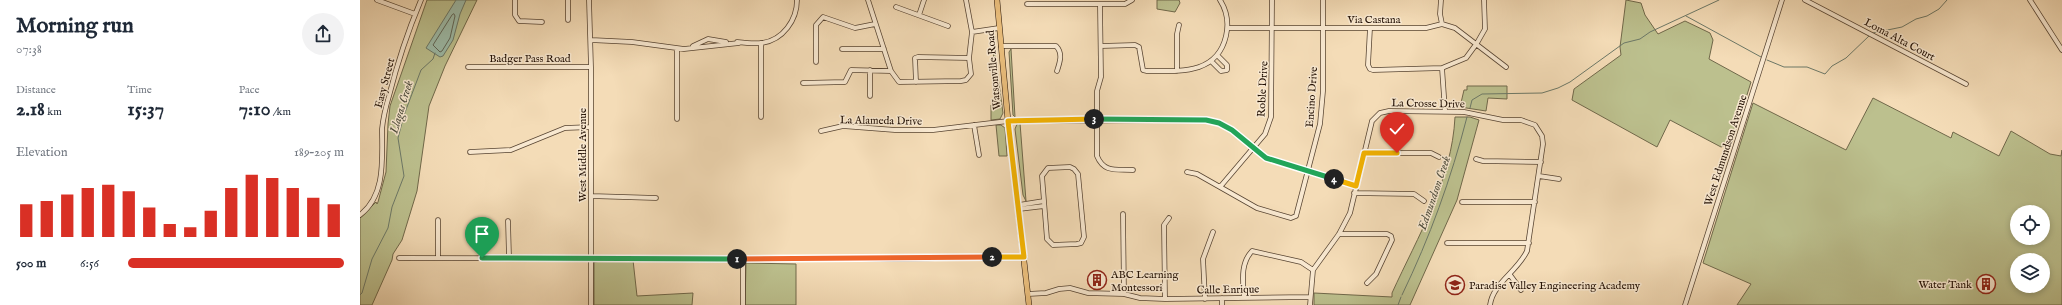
<!DOCTYPE html>
<meta charset="utf-8">
<style>
body{margin:0;font-family:"IM FELL English",serif;background:#f2f2f3;color:#1f2937;height:100vh;display:flex;flex-direction:column;font-size:15px;white-space:nowrap}
*{box-sizing:border-box;margin:0}
p{font-size:13px;color:#747a83}
.icon{flex:none;width:22px;height:22px;fill:none;stroke:currentColor;stroke-width:2;stroke-linecap:round;stroke-linejoin:round}
.map{position:relative;flex:1;overflow:hidden}
.sheet{display:flex;flex-direction:column;background:#fff;width:360px}
.sheet>*{flex:none}
.tools{position:absolute;left:1650px;top:205px;display:grid;gap:8px}
.tools a{display:grid;place-items:center;width:40px;height:40px;border-radius:50%;background:#fff;box-shadow:0 2px 6px #0003;font-size:20px}
.pin{position:absolute;display:grid;place-items:center;width:34px;height:34px;color:#fff;margin:-41px -17px;border-radius:50% 50% 50% 0;rotate:-45deg;box-shadow:0 0 4px #0007}
.pin .icon{rotate:45deg}
.km{position:absolute;width:20px;height:20px;margin:-10px;border-radius:50%;background:#222;color:#fff;font-size:11px;line-height:20px;text-align:center}
.round{display:grid;place-items:center;flex:none;width:42px;height:42px;border-radius:21px;background:#f2f2f3}
.headline{display:flex;align-items:center;justify-content:space-between;height:68px;padding:0 16px}
h1{font-size:22px;font-weight:700;line-height:30px}
.metrics{display:grid;grid-template-columns:repeat(3,1fr);gap:6px;height:68px;padding:4px 16px}
.metrics div{display:grid;align-content:center}
.metrics b{font-size:20px;font-weight:700}
.metrics small{font-size:11px;font-weight:400}
.metrics p{font-size:11px}
.chart{height:112px;padding:8px 16px}
.chart p{display:flex;justify-content:space-between}
.chart svg{width:100%;height:72px;margin-top:4px;stroke:#d93025;stroke-width:6}
ul{padding:0 16px;list-style:none;font-size:13px}
li{display:grid;grid-template-columns:64px 48px 1fr;align-items:center;height:30px}
li i{height:10px;border-radius:5px;background:#d93025}
main{display:flex;flex:1;min-height:0}
.map>svg:first-child{display:block}
.green{fill:#bcc08e;stroke:#70684a;fill-rule:evenodd}
.water{fill:#9dbca9;stroke:#6c7867}
.lines{fill:none;stroke-linecap:round;stroke-linejoin:round}
.shore{stroke:#606657;stroke-width:1}
.stream{stroke:#6c7867;stroke-width:1}
.minor-casing{stroke:#574432;stroke-width:5.5}
.major-casing{stroke:#231105;stroke-width:6}
.minor{stroke:#f8e8d0;stroke-width:4}
.major{stroke:#eabe7c;stroke-width:5}
.split-1-casing{stroke:#fff;stroke-width:8}
.split-2-casing{stroke:#fff;stroke-width:8}
.split-3-casing{stroke:#fff;stroke-width:8}
.split-4-casing{stroke:#fff;stroke-width:8}
.split-5-casing{stroke:#fff;stroke-width:8}
.split-1{stroke:#22a559;stroke-width:5}
.split-2{stroke:#f0652b;stroke-width:5}
.split-3{stroke:#f5b400;stroke-width:5}
.split-4{stroke:#22a559;stroke-width:5}
.split-5{stroke:#f5b400;stroke-width:5}
.labels{text-anchor:middle;stroke-width:3;stroke-linejoin:round;paint-order:stroke}
.street-label{font-size:11px;fill:#231105;stroke:#f8e8d0}
.poi-label{font-size:11px;fill:#231105;stroke:#f8e8d0;text-anchor:start}
.water-label{font-size:12px;font-style:italic;fill:#4e4d3e;stroke:#f8e8d0}
</style>
<main>
<section class="sheet">
<div class="headline"><div><h1>Morning run</h1><p>07:38</p></div><a class="round"><svg class="icon" aria-label="share" viewBox="0 0 24 24"><path d="M12 15V3M7 8l5-5 5 5M5 13v7h14v-7"/></svg></a></div>
<div class="metrics">
<div><p>Distance</p><b>2.18<small> km</small></b></div>
<div><p>Time</p><b>15:37</b></div>
<div><p>Pace</p><b>7:10<small> /km</small></b></div>
</div>
<div class="chart"><p><span>Elevation</span>189–205 m</p>
<svg viewBox="0 0 160 44" preserveAspectRatio="none"><path d="M5 44V24M15 44V22M25 44V18M35 44V14M45 44V12M55 44V16M65 44V26M75 44V36M85 44V38M95 44V28M105 44V14M115 44V6M125 44V8M135 44V14M145 44V20M155 44V24"/></svg>
</div>
<ul>
<li><b>500 m</b>6:56<i style="width:100%"></i></li>
</ul>
</section>
<div class="map">
<svg width="1702" height="305" viewBox="0 0 1702 305">
<rect width="100%" height="100%" fill="#f4dcb7"/>
<filter id="stains"><feTurbulence type="fractalNoise" baseFrequency=".005" numOctaves="4"/><feColorMatrix values="0 0 0 0 .2 0 0 0 0 .09 0 0 0 0 .02 0 0 0 .5 -.17"/></filter>
<radialGradient id="worn" r=".72"><stop offset=".6" stop-color="#630" stop-opacity="0"/><stop offset="1" stop-color="#630" stop-opacity=".3"/></radialGradient>
<path class="green" d="M67 0H117L85 66 69 106 57 191 42 240 33 254 32 260 12 305H0V218L16 202 17 204 18 202 26 172 28 124 30 106Z
M797 0H819L820 3 815 12 797 9Z
M1266 0 1281 3 1285 15 1298 34 1325 21 1350 33 1353 40 1349 59 1391 82 1372 143 1361 147 1310 120 1297 147 1212 100 1214 89 1261 55 1260 47Z
M631 33 635 36 634 48 643 113 640 119 631 120V105H639Z
M651 49 655 117 653 115 649 52Z
M1107 86H1147V99L1128 98 1126 111 1100 107 1104 90H1107Z
M1513 98 1591 138 1593 132 1639 156 1651 131 1690 154 1701 156 1702 150V305H1377L1391 284 1343 263 1393 103 1486 150ZM1657 212H1683V238H1657ZM1657 260H1683V286H1657Z
M1095 117H1110L1119 120 1097 200 1050 305H954V293L1032 297V293C1058 236 1092 180 1095 117Z
M660 123 666 201 663 195 655 129 657 124Z
M636 125H641L645 128 647 156H639Z
M251 260H273L277 296 333 293 332 305H234V262Z
M386 263 436 264V305H385Z"/>
<path class="water" d="M96 0H106L100 14 93 40 83 56 80 57 66 48Z"/>
<g class="lines">
<path class="shore" d="M94 14 95 16 90 38 82 51 80 52 73 45 92 15Z"/>
<path class="stream" d="M1326 16 1401 57
M1513 33 1542 27 1556 19 1567 16 1579 9 1587 0
M1407 60 1424 67H1447L1465 74 1472 66 1486 58 1509 36
M1110 108 1112 100 1122 94 1182 93 1198 88 1210 82 1264 43 1280 39 1290 32 1359 0
M0 295 2 293 12 259 28 228 32 207 44 176 38 138 44 115 61 70 73 59 75 53
M1042 295C1070 237 1091 179 1107 117
M1038 305 1041 297"/>
<g class="minor-casing">
<path id="minor" d="M17 0 55 14
M155 0V15L159 21 182 22
M208 0V20
M229 0 231 67V305
M508 0 531 71 539 82 601 81 606 80 611 74 609 58 612 32 606 0
M1081 0 1080 14 1082 24
M1445 0 1606 84
M1670 0 1702 50
M667 4H765L772 0
M740 5 741 77 737 91V156C744 173 756 169 773 170
M536 7 588 26
M559 15 564 0
M868 28H1066L1082 24 1095 28 1146 67
M1010 28 1008 65 1010 69 1013 70 1082 68 1106 58 1117 43
M612 32 639 28
M231 40 272 42 324 49 379 43
M377 42C385 43 394 44 402 43 423 40 437 20 437 0
M401 43V117
M1117 43 1125 29 1124 0
M333 46 348 39 366 42
M641 46H696C703 53 700 62 697 71
M741 46 775 45 779 47 783 70 787 71C819 71 857 75 866 36 869 23 867 11 860 0
M317 49V119
M482 49H524
M851 61 861 71 867 70V65L857 55
M456 62V25L463 17 495 28 515 24
M108 67H231
M1082 68 1085 111
M817 71V34L819 25
M556 82 555 58 558 57 609 58
M443 83 485 82 491 70 531 71
M510 96V70
M614 125 619 155
M461 131 483 126 535 130H573L648 121 846 120 859 123 872 130 906 158 996 186
M110 152 151 150 205 128 231 127
M1004 153H1071L1079 157
M1116 159 1123 161 1181 162
M710 167 714 169 718 174 724 237 721 243 717 244 693 245 687 239 682 176 688 168Z
M827 172 837 174 897 208 931 218 936 216 960 124 963 91V0
M1179 176 1199 179
M860 187 905 134 911 117 912 0
M994 193 1054 194 1064 201
M231 196 296 198
M1102 202H1175
M659 205 684 201
M659 209 684 206
M763 214 764 294
M0 215C26 195 22 159 22 129 23 119 26 106 29 96 37 64 48 31 61 0
M78 220V258
M148 221 149 257
M979 234H1027L1031 236 1032 240 1016 274 1007 283
M1087 243H1169
M39 258 526 259 665 257
M1150 275 1161 290
M668 294 686 293 699 289 710 288 728 293 764 294 780 298 805 299 950 297
M884 298C883 281 880 264 892 251L941 262 953 270
M805 299 804 225 809 218
M845 299 843 259 853 232
M383 305V259
M862 305V298
M950 305 953 270 979 234 990 213 1012 121 1020 113 1029 111 1104 112 1143 120H1161L1175 125 1182 136 1183 144 1167 251C1157 272 1133 283 1130 305
M1325 305 1422 0"/>
</g>
<g class="major-casing">
<path id="major" d="M637 0 648 121 669 305"/>
</g>
<use href="#minor" class="minor"/>
<use href="#major" class="major"/>
</g>
<g class="lines">
<g class="split-1-casing">
<path id="split-1" d="M122 258 377 259"/>
</g>
<g class="split-2-casing">
<path id="split-2" d="M377 259 632 257"/>
</g>
<g class="split-3-casing">
<path id="split-3" d="M632 257H664L648 121 734 119"/>
</g>
<g class="split-4-casing">
<path id="split-4" d="M734 119 846 120 859 123 872 130 906 158 974 179"/>
</g>
<g class="split-5-casing">
<path id="split-5" d="M974 179 996 186 1004 153H1037"/>
</g>
<use href="#split-1" class="split-1"/>
<use href="#split-2" class="split-2"/>
<use href="#split-3" class="split-3"/>
<use href="#split-4" class="split-4"/>
<use href="#split-5" class="split-5"/>
</g>
<defs>
<g id="building-ring" transform="scale(1)"><circle r="9.5" fill="#f8e8d0" stroke="#8f2418" stroke-width="1.5"/><path d="M-4-6H4V6H1V3H-1V6H-4ZM-2.5-4.3h1.7v1.8h-1.7ZM.8-4.3h1.7v1.8H.8ZM-2.5-1h1.7V.8h-1.7ZM.8-1h1.7V.8H.8Z" fill="#8f2418"/></g>
<g id="school-ring" transform="scale(1)"><circle r="9.5" fill="#f8e8d0" stroke="#8f2418" stroke-width="1.5"/><path d="M0-5L7-2L0 1L-7-2ZM-4 1L0 2.5L4 1V4Q0 6-4 4Z" fill="#8f2418"/></g>
</defs>
<g fill-rule="evenodd">
<use href="#building-ring" x="737" y="280"/>
<use href="#building-ring" x="1626" y="284"/>
<use href="#school-ring" x="1095" y="285"/>
</g>
<g class="labels">
<g class="street-label">
<text x="1014" y="23">Via Castana</text>
<text transform="translate(1540 39) rotate(28)" y="4">Loma Alta Court</text>
<text x="170" y="62">Badger Pass Road</text>
<text transform="translate(633 70) rotate(-95)" y="4">Watsonville Road</text>
<text transform="translate(24 83) rotate(-75)" y="4">Easy Street</text>
<text transform="translate(902 89) rotate(-87)" y="4">Roble Drive</text>
<text transform="translate(951 97) rotate(-86)" y="4">Encino Drive</text>
<text transform="translate(1068 103) rotate(1)" y="4">La Crosse Drive</text>
<text transform="translate(521 120) rotate(1)" y="4">La Alameda Drive</text>
<text transform="translate(1365 150) rotate(-72)" y="4">West Edmundson Avenue</text>
<text transform="translate(222 155) rotate(-90)" y="4">West Middle Avenue</text>
<text transform="translate(868 289) rotate(-1)" y="4">Calle Enrique</text>
</g>
<g class="poi-label">
<text x="751" y="278">ABC Learning<tspan x="751" dy="13">Montessori</tspan></text>
<text x="1612" y="288" text-anchor="end">Water Tank</text>
<text x="1109" y="289">Paradise Valley Engineering Academy</text>
</g>
<g class="water-label">
<text transform="translate(41 107) rotate(-73)" y="4">Llagas Creek</text>
<text transform="translate(1074 193) rotate(-71)" y="4">Edmundson Creek</text>
</g>
</g>
<rect width="100%" height="100%" filter="url(#stains)"/>
<rect width="100%" height="100%" fill="url(#worn)"/>
</svg>
<div class="tools">
<a><svg class="icon" aria-label="locate" viewBox="0 0 24 24"><circle cx="12" cy="12" r="6"/><path d="M12 2v4M12 18v4M2 12h4M18 12h4"/></svg></a>
<a><svg class="icon" aria-label="layers" viewBox="0 0 24 24"><path d="M12 4l9 5-9 5-9-5zM3 14l9 5 9-5"/></svg></a>
</div>
<div class="pin" style="left:122px;top:258px;background:#1e9e55"><svg class="icon" aria-label="arrive" viewBox="0 0 24 24"><path d="M6 21V4h12l-3 4 3 4H6"/></svg></div>
<div class="pin" style="left:1037px;top:153px;background:#d93025"><svg class="icon" aria-label="check" viewBox="0 0 24 24"><path d="M5 12l5 5 9-10"/></svg></div>
<b class="km" style="left:377px;top:259px">1</b>
<b class="km" style="left:632px;top:257px">2</b>
<b class="km" style="left:734px;top:119px">3</b>
<b class="km" style="left:974px;top:179px">4</b>
</div>
</main>
